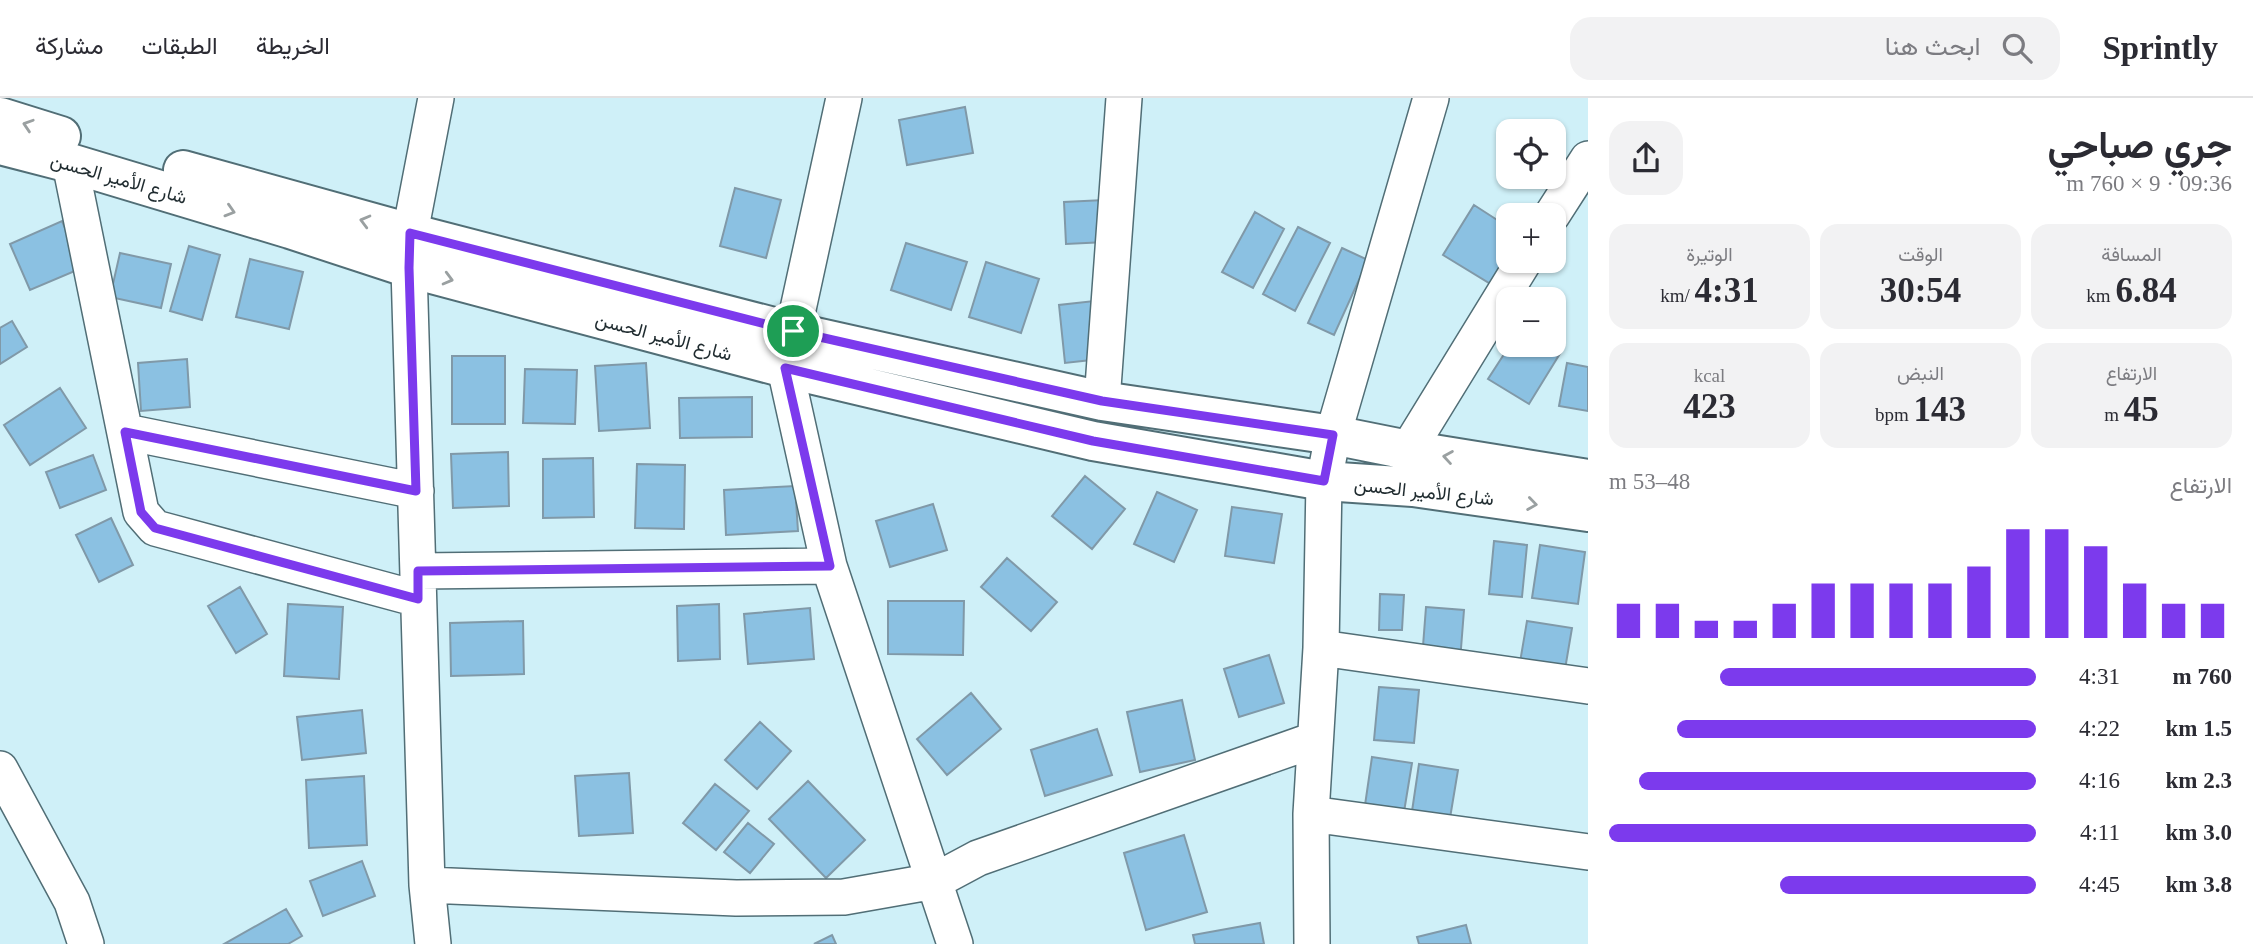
<!DOCTYPE html>
<html lang="ar">
<meta charset="utf-8">
<style>
body{margin:0;font-family:"Times New Roman",Vazirmatn,serif;background:#f2f2f3;color:#2b2b33;direction:rtl;height:100vh;display:flex;flex-direction:column;font-size:26px;white-space:nowrap}
*{box-sizing:border-box;margin:0}
p{font-size:23px;color:#7c7c81}
.icon{flex:none;width:38px;height:38px;fill:none;stroke:currentColor;stroke-width:2;stroke-linecap:round;stroke-linejoin:round}
.map{position:relative;flex:1;overflow:hidden;direction:ltr}
.panel{display:flex;flex-direction:column;background:#fff;width:665px}
.panel>*{flex:none}
.buttons{position:absolute;left:1496px;top:21px;display:grid;gap:14px}
.buttons a{display:grid;place-items:center;width:70px;height:70px;border-radius:14px;background:#fff;box-shadow:0 2px 5px #0004;font-size:35px}
.pin{position:absolute;display:grid;place-items:center;width:60px;height:60px;color:#fff;margin:-30px;border:4px solid #fff;border-radius:50%;box-shadow:0 2px 7px #0007}
.round{display:grid;place-items:center;flex:none;width:74px;height:74px;border-radius:21px;background:#f2f2f3}
.overview{display:flex;align-items:center;justify-content:space-between;height:119px;padding:0 21px}
h1{font-size:38px;font-weight:700;line-height:52px}
.figures{display:grid;grid-template-columns:repeat(3,1fr);gap:10px;height:119px;padding:7px 21px}
.figures div{display:grid;align-content:center;border-radius:18px;background:#f2f2f3;text-align:center}
.figures b{font-size:35px;font-weight:700}
.figures small{font-size:19px;font-weight:400}
.figures p{font-size:19px}
.chart{height:196px;padding:14px 21px}
.chart p{display:flex;justify-content:space-between}
.chart svg{width:100%;height:126px;margin-top:7px;stroke:#7c3aed;stroke-width:6}
ul{padding:0 21px;list-style:none;font-size:23px}
li{display:grid;grid-template-columns:112px 84px 1fr;align-items:center;height:52px}
li i{height:18px;border-radius:9px;background:#7c3aed}
header{display:flex;align-items:center;gap:42px;box-sizing:border-box;height:98px;padding:0 35px;background:#fff;border-bottom:2px solid #e1e1e2}
header strong{font-size:33px}
nav{display:flex;gap:38px;margin-inline-start:auto;font-size:24px}
.search{width:490px;height:63px;background:#f2f2f3;display:flex;align-items:center;gap:18px;box-sizing:border-box;padding:0 24px;border-radius:21px;color:#7c7c81;font-size:26px}
main{display:flex;flex:1;min-height:0}
.map>svg:first-child{display:block}
.building{fill:#8bc1e2;stroke:#8099a8;stroke-width:2}
.lines{fill:none;stroke-linecap:round;stroke-linejoin:round}
.minor-casing{stroke:#516e76;stroke-width:38}
.major-casing{stroke:#516e76;stroke-width:42}
.minor{stroke:#fff;stroke-width:35}
.major{stroke:#fff;stroke-width:38}
.oneway{stroke:#9aa0a1}
.route-casing{stroke:#fff;stroke-width:14}
.route{stroke:#7c3aed;stroke-width:9}
.labels{text-anchor:middle;stroke-width:5;stroke-linejoin:round;paint-order:stroke}
.street-label{font-size:19px;fill:#1f2b2f;stroke:#fff}
</style>
<header>
<strong>Sprintly</strong>
<div class="search"><svg class="icon" aria-label="search" viewBox="0 0 24 24"><circle cx="10" cy="10" r="6"/><path d="M15 15l6 6"/></svg>ابحث هنا</div>
<nav><a>الخريطة</a><a>الطبقات</a><a>مشاركة</a></nav>
</header>
<main>
<section class="panel">
<div class="overview"><div><h1>جري صباحي</h1><p>09:36 · 9 × 760 m</p></div><a class="round"><svg class="icon" aria-label="share" viewBox="0 0 24 24"><path d="M12 15V3M7 8l5-5 5 5M5 13v7h14v-7"/></svg></a></div>
<div class="figures">
<div><p>المسافة</p><b>6.84<small> km</small></b></div>
<div><p>الوقت</p><b>30:54</b></div>
<div><p>الوتيرة</p><b>4:31<small> /km</small></b></div>
</div>
<div class="figures">
<div><p>الارتفاع</p><b>45<small> m</small></b></div>
<div><p>النبض</p><b>143<small> bpm</small></b></div>
<div><p>kcal</p><b>423</b></div>
</div>
<div class="chart"><p><span>الارتفاع</span>48–53 m</p>
<svg viewBox="0 0 160 44" preserveAspectRatio="none"><path d="M5 44V32M15 44V32M25 44V38M35 44V38M45 44V32M55 44V25M65 44V25M75 44V25M85 44V25M95 44V19M105 44V6M115 44V6M125 44V12M135 44V25M145 44V32M155 44V32"/></svg>
</div>
<ul>
<li><b>760 m</b>4:31<i style="width:74%"></i></li>
<li><b>1.5 km</b>4:22<i style="width:84%"></i></li>
<li><b>2.3 km</b>4:16<i style="width:93%"></i></li>
<li><b>3.0 km</b>4:11<i style="width:100%"></i></li>
<li><b>3.8 km</b>4:45<i style="width:60%"></i></li>
</ul>
</section>
<div class="map">
<svg width="1588" height="846" viewBox="0 0 1588 846">
<rect width="100%" height="100%" fill="#cff0f8"/>
<path class="building" d="M965 9 973 55 907 67 899 22Z
M735 90 781 102 766 160 720 148Z
M1104 102 1106 144 1066 146 1064 104Z
M1474 107 1508 129V163L1494 188 1443 157Z
M1255 114 1284 131 1253 190 1222 174Z
M62 123 82 170 30 192 10 146Z
M1298 129 1330 145 1295 213 1263 196Z
M906 145 967 164 951 212 891 192Z
M189 148 220 157 202 222 170 213Z
M1342 150 1368 162 1334 237 1308 225Z
M120 155 171 166 161 210 110 199Z
M250 161 303 174 289 231 236 219Z
M986 164 1039 181 1021 235 969 219Z
M1094 203 1100 261 1065 265 1059 207Z
M12 223 27 249 0 266V230Z
M1554 243 1564 249 1529 306 1488 281 1510 247H1554Z
M452 258H505V326H452Z
M187 261 190 309 141 313 138 265Z
M646 265 650 330 599 333 595 268Z
M1567 265 1588 269V313L1559 308Z
M525 271 577 272 575 326 523 325Z
M60 290 86 330 30 367 4 327Z
M752 299V339L680 340 679 300Z
M508 354 509 408 453 410 451 356Z
M93 357 106 392 60 410 46 374Z
M593 360 594 419 543 420V361Z
M637 366 685 367 684 431 635 430Z
M1085 378 1125 411 1092 451 1052 418Z
M795 388 798 433 726 437 724 392Z
M1157 394 1197 412 1174 464 1134 446Z
M933 406 947 452 890 469 876 423Z
M1232 409 1282 416 1274 465 1225 458Z
M111 420 133 467 99 484 76 437Z
M1494 443 1527 447 1522 499 1489 496Z
M1540 447 1585 454 1578 506 1532 500Z
M1007 460 1057 504 1031 533 981 489Z
M240 489 267 536 236 555 208 508Z
M1380 496 1404 497 1402 532H1379Z
M888 503H964L963 557 888 556Z
M288 506 343 509 339 581 284 578Z
M719 506 720 561 678 563 677 508Z
M1426 509 1464 512 1460 563 1422 561Z
M810 510 814 561 748 566 744 516Z
M523 523 524 576 451 578 450 525Z
M1527 523 1572 530 1563 583 1518 576Z
M1269 557 1284 605 1239 619 1224 571Z
M1379 589 1419 592 1414 645 1374 642Z
M971 595 1001 631 947 677 917 641Z
M1182 602 1195 662 1140 674 1127 614Z
M362 612 366 655 302 662 297 619Z
M760 624 791 653 757 691 725 662Z
M1097 631 1112 677 1045 698 1031 652Z
M1372 659 1412 665 1403 720 1364 714Z
M1419 666 1458 672 1449 726 1411 720Z
M629 675 633 735 579 738 575 678Z
M364 678 367 747 309 750 306 682Z
M808 683 865 742 826 780 769 721Z
M715 686 749 713 716 752 683 725Z
M748 725 774 746 750 775 724 754Z
M1184 737 1207 814 1146 832 1124 755Z
M362 763 375 798 323 818 310 783Z
M286 811 302 838 288 846H224Z
M1260 825 1264 846H1195L1193 837Z
M1466 827 1471 846H1419L1417 839Z
M832 837 836 846H814Z"/>
<g class="lines">
<g class="minor-casing">
<path id="minor" d="M70 65 141 414 155 430 418 501
M1552 117 1588 61
M793 234 844 0
M785 270 829 468 955 846
M1102 303 1124 0
M126 334 416 393
M1408 352 1524 163
M418 473 829 468
M1321 550 1588 588
M0 671 72 804 86 846
M1311 716 1588 754
M427 787 736 800 844 799 935 783 978 760 1314 642
M433 846 427 787 409 170 410 135 436 0
M1312 846 1311 716 1321 550 1324 383 1333 337 1431 0"/>
</g>
<g class="major-casing">
<path id="major" d="M0 19 61 38
M0 47 70 65 290 131 409 170 785 270 1093 343 1324 383 1413 389 1588 414
M183 72 410 135 793 234 1102 303 1333 337 1408 352 1588 381"/>
</g>
<use href="#minor" class="minor"/>
<use href="#major" class="major"/>
</g>
<defs><path id="oneway-chevron" d="M-2-3.5L2.5 0L-2 3.5" fill="none" stroke-width="1.6" stroke-linecap="round" stroke-linejoin="round" transform="scale(1.75)"/></defs>
<g class="oneway">
<use href="#oneway-chevron" transform="translate(28 27) rotate(-162)"/>
<use href="#oneway-chevron" transform="translate(230 113) rotate(17)"/>
<use href="#oneway-chevron" transform="translate(365 123) rotate(-165)"/>
<use href="#oneway-chevron" transform="translate(448 181) rotate(15)"/>
<use href="#oneway-chevron" transform="translate(1448 359) rotate(-171)"/>
<use href="#oneway-chevron" transform="translate(1532 406) rotate(8)"/>
</g>
<g class="lines">
<g class="route-casing">
<path id="route" d="M410 135 793 233 1102 303 1333 337 1324 383 1093 343 785 270 830 468 418 473V501L155 430 141 414 125 334 416 393 409 170Z"/>
</g>
<use href="#route" class="route"/>
</g>
<g class="labels">
<g class="street-label">
<text transform="translate(119 80) rotate(16)" y="7">شارع الأمير الحسن</text>
<text transform="translate(664 238) rotate(15)" y="7">شارع الأمير الحسن</text>
<text transform="translate(1424 393) rotate(6)" y="7">شارع الأمير الحسن</text>
</g>
</g>
</svg>
<div class="buttons">
<a><svg class="icon" aria-label="locate" viewBox="0 0 24 24"><circle cx="12" cy="12" r="6"/><path d="M12 2v4M12 18v4M2 12h4M18 12h4"/></svg></a>
<a>+</a>
<a>−</a>
</div>
<div class="pin" style="left:793px;top:233px;background:#1e9e55"><svg class="icon" aria-label="arrive" viewBox="0 0 24 24"><path d="M6 21V4h12l-3 4 3 4H6"/></svg></div>
</div>
</main>
